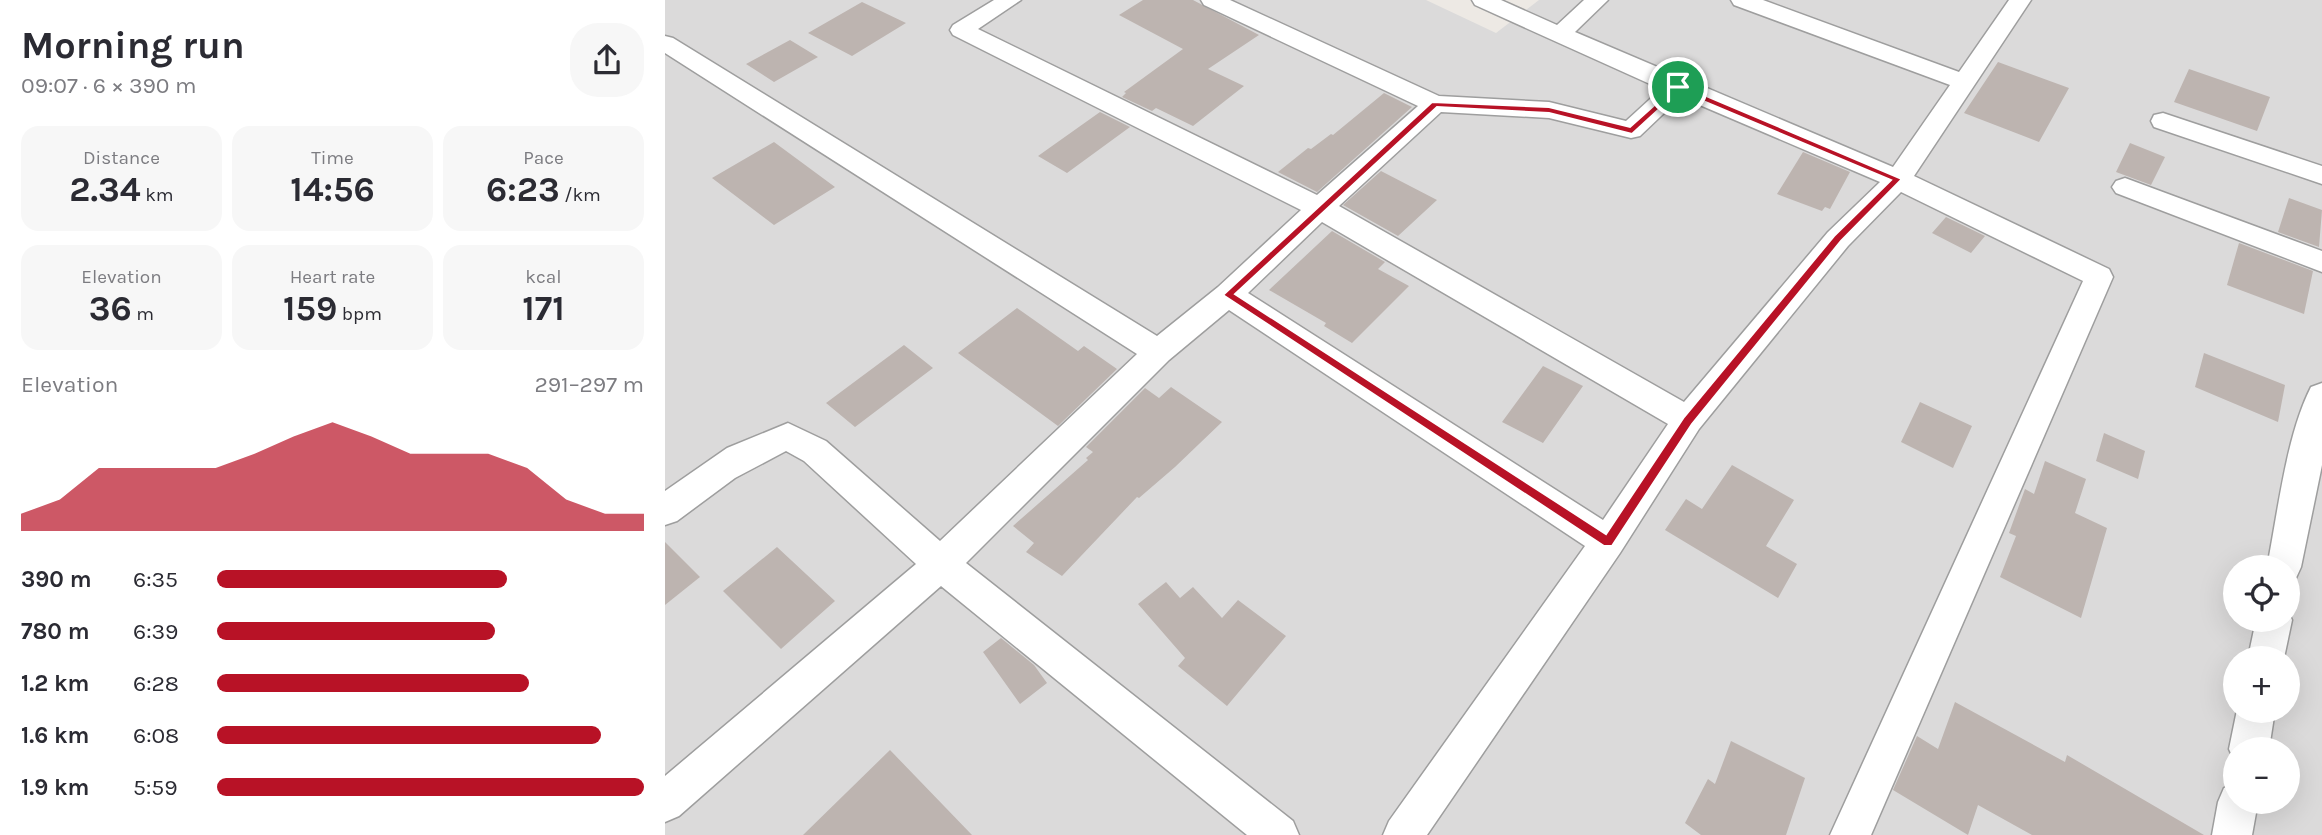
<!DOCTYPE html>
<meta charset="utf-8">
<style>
body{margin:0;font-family:Karla,sans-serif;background:#f7f7f7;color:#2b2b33;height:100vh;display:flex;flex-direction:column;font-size:26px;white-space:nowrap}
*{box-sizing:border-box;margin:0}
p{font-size:23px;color:#7c7c81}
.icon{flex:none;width:38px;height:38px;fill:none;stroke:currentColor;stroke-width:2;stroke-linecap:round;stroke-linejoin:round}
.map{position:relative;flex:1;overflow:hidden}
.panel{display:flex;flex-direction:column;background:#fff;width:665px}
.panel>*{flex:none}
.fabs{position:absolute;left:1558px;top:555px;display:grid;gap:14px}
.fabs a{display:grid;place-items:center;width:77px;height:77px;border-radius:50%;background:#fff;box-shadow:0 7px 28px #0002;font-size:35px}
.pin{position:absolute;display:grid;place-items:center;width:60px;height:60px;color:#fff;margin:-30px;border:4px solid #fff;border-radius:50%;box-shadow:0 2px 7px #0007}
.round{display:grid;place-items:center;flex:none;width:74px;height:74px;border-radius:28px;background:#f7f7f7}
.summary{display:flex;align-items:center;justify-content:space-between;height:119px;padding:0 21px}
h1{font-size:38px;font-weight:700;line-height:52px}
.stats{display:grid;grid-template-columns:repeat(3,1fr);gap:10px;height:119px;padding:7px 21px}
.stats div{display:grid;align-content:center;border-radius:18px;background:#f7f7f7;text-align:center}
.stats b{font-size:35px;font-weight:700}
.stats small{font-size:19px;font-weight:400}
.stats p{font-size:19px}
.chart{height:196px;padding:14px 21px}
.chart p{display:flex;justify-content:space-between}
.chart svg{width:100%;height:126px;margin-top:7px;fill:#b81226;opacity:.7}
ul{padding:0 21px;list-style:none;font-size:23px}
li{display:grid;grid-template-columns:112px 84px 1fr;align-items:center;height:52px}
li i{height:18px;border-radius:9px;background:#b81226}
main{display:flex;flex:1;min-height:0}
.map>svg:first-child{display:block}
.residential{fill:#dbdada;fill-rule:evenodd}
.building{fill:#bdb4b0}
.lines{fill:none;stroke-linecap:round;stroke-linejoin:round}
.street-casing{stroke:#9e9e9e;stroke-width:3}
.street{fill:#fff;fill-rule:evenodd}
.route{fill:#b81226;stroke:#fff;stroke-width:2;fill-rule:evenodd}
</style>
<main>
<section class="panel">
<div class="summary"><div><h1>Morning run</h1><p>09:07 · 6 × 390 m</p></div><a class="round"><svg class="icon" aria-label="share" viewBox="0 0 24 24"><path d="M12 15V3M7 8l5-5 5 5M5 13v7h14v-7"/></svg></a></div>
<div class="stats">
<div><p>Distance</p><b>2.34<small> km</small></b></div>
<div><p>Time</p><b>14:56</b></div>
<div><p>Pace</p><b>6:23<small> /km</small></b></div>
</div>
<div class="stats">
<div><p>Elevation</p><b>36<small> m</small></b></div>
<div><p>Heart rate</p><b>159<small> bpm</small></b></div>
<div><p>kcal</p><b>171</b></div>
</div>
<div class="chart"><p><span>Elevation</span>291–297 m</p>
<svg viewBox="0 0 160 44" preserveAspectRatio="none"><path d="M0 44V38L10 33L20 22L30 22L40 22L50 22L60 17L70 11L80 6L90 11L100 17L110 17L120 17L130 22L140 33L150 38L160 38V44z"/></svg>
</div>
<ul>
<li><b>390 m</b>6:35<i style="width:68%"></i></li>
<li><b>780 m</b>6:39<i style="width:65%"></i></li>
<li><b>1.2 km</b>6:28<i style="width:73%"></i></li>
<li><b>1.6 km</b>6:08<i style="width:90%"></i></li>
<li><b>1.9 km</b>5:59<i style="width:100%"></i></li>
</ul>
</section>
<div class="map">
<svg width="1657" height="835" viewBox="0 0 1657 835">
<rect width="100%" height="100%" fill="#ede9e4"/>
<path class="residential" d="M0 0H761L831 33 874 0H1657V835H0ZM1570 567H1622V620H1570ZM1570 658H1622V710H1570ZM1570 749H1622V802H1570Z"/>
<path class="building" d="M478 0H528L594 35 543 69 579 86 528 126 491 108 487 111 457 97 461 93 459 92 518 49 454 15Z
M197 2 241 23 187 56 143 33Z
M125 40 153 57 109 82 81 64Z
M1333 62 1404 88 1374 142 1299 113Z
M1524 69 1605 97 1592 131 1509 102Z
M719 93 747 107 652 192 613 172 643 148 646 149 666 134 668 135Z
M435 112 465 127 402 173 373 156Z
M109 142 170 187 109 225 47 178Z
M1465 143 1500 157 1486 185 1451 172Z
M1138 152 1185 172 1165 209 1160 207 1157 211 1112 194Z
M716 171 772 200 733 236 678 205Z
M1624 198 1657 210 1654 247 1613 232Z
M1281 217 1320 236 1306 253 1267 233Z
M667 231 720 262 713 269 744 286 687 343 659 326 661 323 604 290Z
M1574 243 1648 271 1639 314 1562 285Z
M352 308 413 351 419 346 452 369 393 426 293 353Z
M239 345 268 368 190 427 161 403Z
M1539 353 1620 385 1613 422 1530 387Z
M878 366 918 386 878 443 837 422Z
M506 387 557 422 510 467 474 498 472 497 397 576 361 552 369 543 348 526 423 460 421 458 428 452 421 447 480 388 494 398Z
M1255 402 1307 426 1288 468 1236 442Z
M1439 433 1480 451 1473 479 1431 461Z
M1380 461 1421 479 1410 513 1442 528 1416 618 1335 577 1351 536 1344 533 1360 489 1369 494Z
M1067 465 1129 500 1101 546 1132 564 1113 598 1000 530 1021 499 1037 509Z
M0 542 35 577 0 605Z
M112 547 170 601 116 649 58 591Z
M501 582 515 598 528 587 557 618 573 600 621 636 562 706 513 666 520 658 473 604Z
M336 638 369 665 382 683 355 704 318 652Z
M1290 702 1400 762 1402 755 1539 835H1367L1313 805 1303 835 1228 790 1252 736 1273 749Z
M1066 741 1140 778 1121 835H1036L1020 823 1043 779 1050 784Z
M225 750 307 835H138Z"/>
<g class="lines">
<g class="street-casing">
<path id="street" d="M329 0H356L313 29 652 195 753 106 539 5 536 0H565L774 96 884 102 961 121 996 89 810 5 807 0H836L892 25 919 0H943L910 32 1228 167 1285 85 1069 5 1066 0H1098L1294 72 1344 0H1366L1249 176 1444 269 1448 277 1206 835H1165L1418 281 1236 192 1183 246 1034 429 955 553 762 835H718L724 821 920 546 564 310 504 360 301 563 628 821 634 835H582L276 586 14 816 0 822V776L251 564 139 461 121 451 70 478 12 521 0 525V491L62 448 123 423 161 441 275 541 472 354 0 53V36L8 38 492 336 553 287 636 210 288 35 285 30 288 25ZM1016 97 1215 182 1163 232 1019 402 674 206 776 112 884 118 966 138 975 136ZM657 222 1003 424 938 520 583 293Z
M1498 113 1657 166V184L1489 127 1486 121 1489 115Z
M1460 178 1657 251V272L1451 193 1447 187 1451 181Z
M1657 383V465L1636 567 1631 578 1622 582V567H1602C1613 512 1621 436 1646 387Z
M1622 609 1627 620 1619 658H1583L1591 620H1622Z
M1572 710H1610L1604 749H1570V762L1564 749Z
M1570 783V802H1593L1587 835H1547L1553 802 1559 788Z"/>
</g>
<use href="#street" class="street"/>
</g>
<path class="route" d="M1013 84 1237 179 1176 241 1027 424 947 546H939L558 295 767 102 884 107 965 127ZM1014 91 1226 180 1169 236 1019 417 941 534 570 294 772 107 884 113 967 134Z"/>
</svg>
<div class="fabs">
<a><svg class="icon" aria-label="locate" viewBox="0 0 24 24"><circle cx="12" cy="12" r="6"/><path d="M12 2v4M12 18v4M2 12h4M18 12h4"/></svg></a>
<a>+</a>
<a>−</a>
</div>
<div class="pin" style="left:1013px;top:87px;background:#1e9e55"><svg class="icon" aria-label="arrive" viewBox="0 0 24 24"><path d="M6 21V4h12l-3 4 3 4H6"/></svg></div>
</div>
</main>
